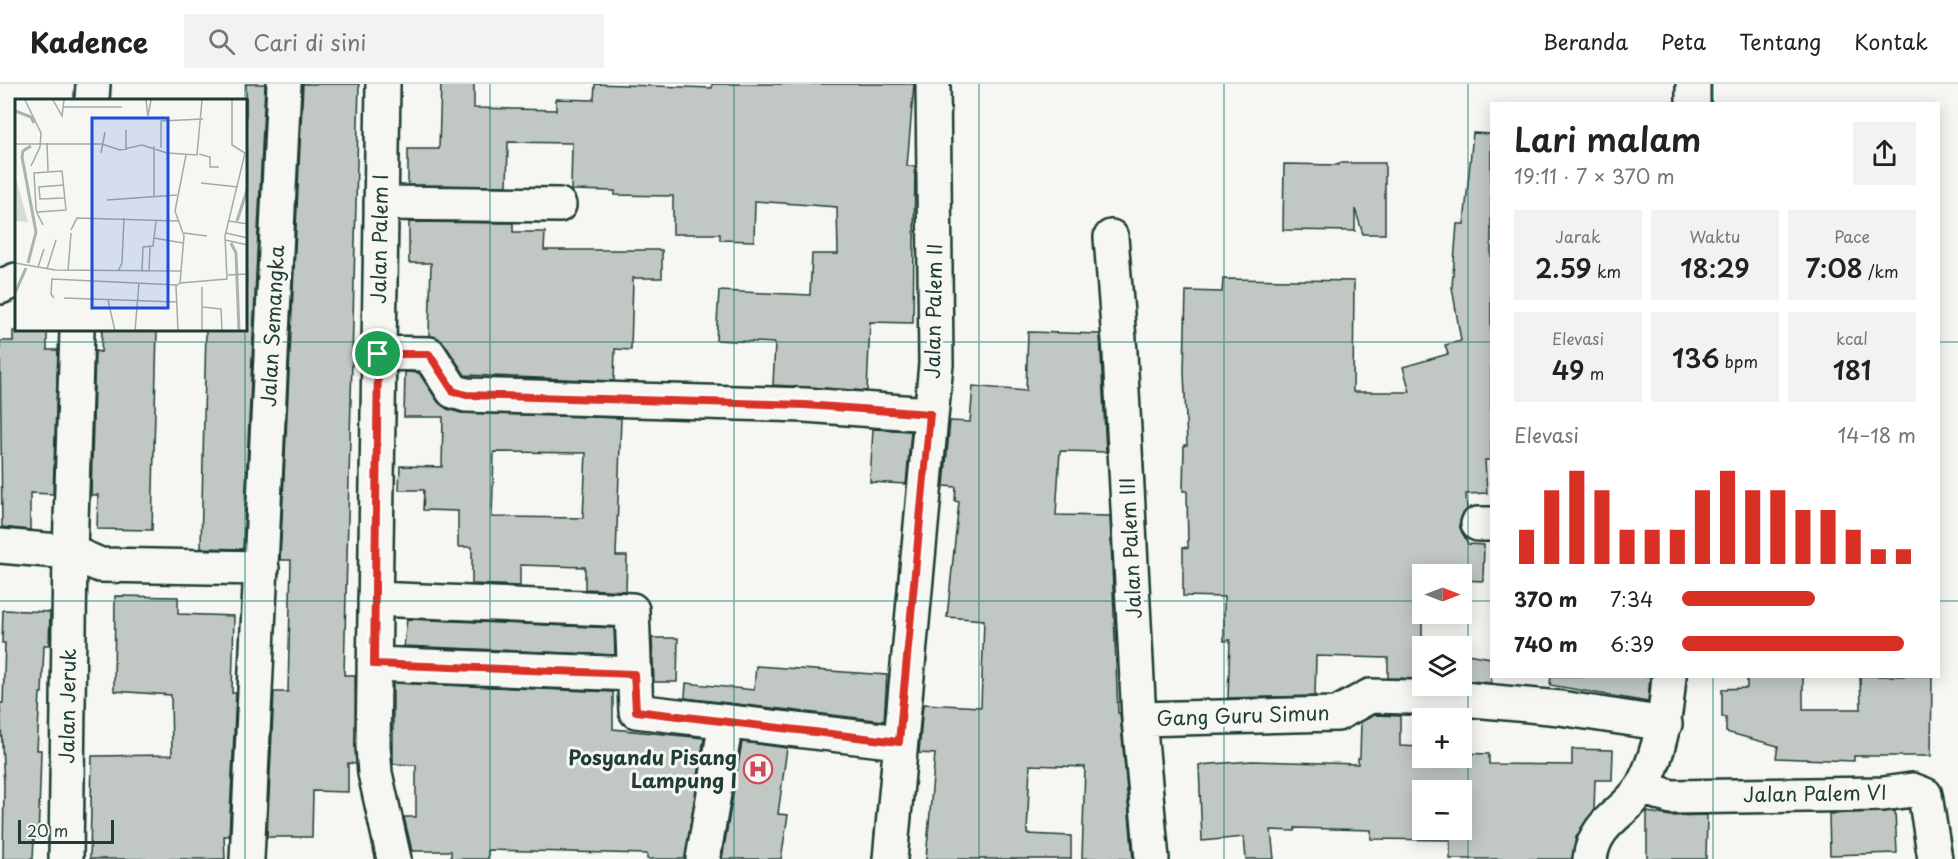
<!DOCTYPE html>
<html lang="id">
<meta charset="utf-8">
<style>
body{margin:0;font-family:"Playpen Sans",sans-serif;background:#f2f2f2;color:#222;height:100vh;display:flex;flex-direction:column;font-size:22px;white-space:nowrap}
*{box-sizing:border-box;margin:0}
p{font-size:20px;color:#767676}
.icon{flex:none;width:33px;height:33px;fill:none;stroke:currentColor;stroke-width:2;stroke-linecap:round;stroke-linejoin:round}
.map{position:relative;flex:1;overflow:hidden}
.side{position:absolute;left:1490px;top:18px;width:450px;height:576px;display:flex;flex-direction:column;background:#fff;border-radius:0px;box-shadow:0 3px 15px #0003}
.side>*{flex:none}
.needle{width:39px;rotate:90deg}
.fabs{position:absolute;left:1412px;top:480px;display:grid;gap:12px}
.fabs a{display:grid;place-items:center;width:60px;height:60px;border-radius:0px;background:#fff;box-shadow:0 3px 15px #0003;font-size:30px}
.scale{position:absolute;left:18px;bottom:15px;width:96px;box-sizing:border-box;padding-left:6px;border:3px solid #1f3d34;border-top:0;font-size:16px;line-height:21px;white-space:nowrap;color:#1f3d34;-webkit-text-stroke:4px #f6f6f2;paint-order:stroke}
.pin{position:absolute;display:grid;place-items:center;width:51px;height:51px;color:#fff;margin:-26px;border:3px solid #fff;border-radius:50%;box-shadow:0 2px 6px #0007}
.round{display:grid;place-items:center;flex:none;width:63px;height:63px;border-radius:0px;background:#f2f2f2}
.summary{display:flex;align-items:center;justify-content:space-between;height:102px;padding:0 24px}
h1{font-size:33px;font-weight:600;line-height:45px}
.stats{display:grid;grid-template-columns:repeat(3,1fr);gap:9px;height:102px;padding:6px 24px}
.stats div{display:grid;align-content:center;border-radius:0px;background:#f2f2f2;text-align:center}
.stats b{font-size:26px;font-weight:600}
.stats small{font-size:16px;font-weight:400}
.stats p{font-size:16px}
.chart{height:168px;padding:12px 24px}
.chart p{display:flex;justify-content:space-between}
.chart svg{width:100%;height:108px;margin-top:6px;stroke:#d93025;stroke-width:6}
ul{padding:0 24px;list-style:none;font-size:20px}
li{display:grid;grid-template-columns:96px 72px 1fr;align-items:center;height:45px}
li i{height:15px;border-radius:8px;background:#d93025}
header{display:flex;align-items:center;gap:36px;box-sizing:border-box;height:84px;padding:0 30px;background:#fff;border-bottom:2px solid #e0e0e0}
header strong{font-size:28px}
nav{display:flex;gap:33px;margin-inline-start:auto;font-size:21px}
.search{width:420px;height:54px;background:#f2f2f2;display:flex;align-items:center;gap:15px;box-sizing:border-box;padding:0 21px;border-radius:0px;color:#767676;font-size:22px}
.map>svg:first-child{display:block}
.building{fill:#c1c8c3;stroke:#1f3d34;stroke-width:1.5;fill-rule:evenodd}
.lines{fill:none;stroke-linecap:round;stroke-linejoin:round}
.minor-casing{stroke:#1f3d34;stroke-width:38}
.minor{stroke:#f6f6f2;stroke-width:33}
.route-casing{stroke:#fff;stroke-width:12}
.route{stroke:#d93025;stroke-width:8}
.grid{fill:none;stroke:#0f766e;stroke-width:1.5;stroke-opacity:0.55}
.labels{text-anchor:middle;stroke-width:6;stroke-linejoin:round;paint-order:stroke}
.street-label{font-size:20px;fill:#1f3d34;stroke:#f6f6f2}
.poi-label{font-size:20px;font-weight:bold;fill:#1f3d34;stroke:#f6f6f2;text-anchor:end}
.inset-river{fill:none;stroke:#aab3ae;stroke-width:3}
.inset-road{fill:none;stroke:#a0aca6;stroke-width:1.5}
.view{fill:#1d4ed8;fill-opacity:0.15;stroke:#1d4ed8;stroke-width:3}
.inset-edge{fill:none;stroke:#1f3d34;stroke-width:3}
</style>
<header>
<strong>Kadence</strong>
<div class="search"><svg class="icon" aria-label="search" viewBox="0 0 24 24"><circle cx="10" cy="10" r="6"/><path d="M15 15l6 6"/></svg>Cari di sini</div>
<nav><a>Beranda</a><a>Peta</a><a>Tentang</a><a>Kontak</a></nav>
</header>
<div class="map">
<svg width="1958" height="775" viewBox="0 0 1958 775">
<rect width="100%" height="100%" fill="#f6f6f2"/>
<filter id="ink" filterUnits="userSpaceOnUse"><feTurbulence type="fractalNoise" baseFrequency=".0167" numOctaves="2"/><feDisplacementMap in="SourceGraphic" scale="12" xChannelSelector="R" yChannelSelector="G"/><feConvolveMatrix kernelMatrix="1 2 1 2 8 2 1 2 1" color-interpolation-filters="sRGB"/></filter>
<g filter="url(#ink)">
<path class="building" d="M246 0H265L243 465 201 464 206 246H246Z
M303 0H359L344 591H355L356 680 348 679V708L313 707 312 753H267L274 608H288L291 476H280Z
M441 0H474V24L556 26V15L594 16 595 0 712 4V0H914L907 82H915L913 239 870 238 867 307 773 301 775 259 716 256 719 207 810 211 812 170H838L837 123 755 117 754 157 720 156V150H673V112L615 111V107L571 106 572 59 508 58 507 102 408 101V65H439Z
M1473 49 1491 50V376H1485L1487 409 1466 410 1467 426 1462 431 1459 441 1468 460 1484 461 1483 497 1461 496V490H1422V595L1388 594V574L1316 572 1315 612 1228 614 1230 556 1224 557V513L1183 512V463L1188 464 1187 407H1183L1184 361H1187L1184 287 1186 207 1222 208 1223 195 1354 197 1353 308H1410L1403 283 1448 270 1445 261 1461 257 1452 203 1457 140H1464Z
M1339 79H1385V150H1363L1355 125V147L1283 146 1284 80 1339 81Z
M409 138 513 139V148H545L544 166H662V194H633L631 266 615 265 614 297 465 291 444 259 429 251 431 179H409Z
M102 246H157L152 446 97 445 98 411H91L95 267 101 268Z
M13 247H47V266H58L53 410 30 409V446L2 443 0 257H13Z
M1028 248 1100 250 1106 368 1060 367 1056 431 1110 432 1118 629H1120L1133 775 1082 774 1085 683 1030 681 1027 750 1071 752V775H926L935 670 919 669 923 620 981 623 984 536 947 533 959 418 955 417 956 403 944 402 950 337 970 338 973 302 1026 307Z
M405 288 419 289 438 318 447 325 461 329 621 334 616 472H627L626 507 585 505V483L520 481V502L472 500V463H458V427L423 426 424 406H399L400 382 442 383 443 333H404ZM494 368 586 369 583 434 492 433Z
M873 345 911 347 906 400 870 398Z
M115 512 178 513V530L234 532 232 609H236L229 752H224L225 775H90L92 672 172 671 171 611 114 607Z
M3 526 50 528 49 561H44L42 609H40L37 666H41L40 701 38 754H34L33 775H3L4 701 0 619H3L5 559H2Z
M407 535 614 544 615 571 404 562Z
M652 554H678L677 598H654Z
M1461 569 1491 574V599L1461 596Z
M756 582 887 591 884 637 685 614 686 599 754 606Z
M1551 592H1650L1648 618 1550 601Z
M1747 592H1803V625H1861L1860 592H1932L1931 672H1854V677L1776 674 1778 662 1726 648V633H1722V605L1747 604Z
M393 599 613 608V645L704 654 685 775H647V770L488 766V775H451V767H412L404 733H416V681L393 680Z
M1375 631 1400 632V662L1422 663V674H1461V669L1489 670V680L1572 681V665L1613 666 1612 696H1595L1594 726 1576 753 1572 775H1450V756L1371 755V746L1295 744V747L1271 746 1274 775H1246L1244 753 1202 757 1199 681 1252 677 1358 680V674H1360L1361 638ZM1422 706H1461V746H1422Z
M742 658 787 664 778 730 788 731 781 775H722Z
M1895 727 1897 769 1830 771 1829 730Z
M1647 728 1671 732 1707 731 1706 775H1647Z"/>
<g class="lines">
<g class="minor-casing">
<path id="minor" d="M383 0 373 662 375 689 394 775
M92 16 93 0
M1693 20V0
M381 119 559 121
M1111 153 1120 269 1139 635 1152 775
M0 203 16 196
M378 269 429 270 453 307 466 311 805 321 930 330
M1478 440H1491
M0 462 70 468 100 481 262 484
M375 515 632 526 636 627 899 658
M374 580 634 590
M1139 635 1337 630 1370 612 1452 614 1560 624 1665 640
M1642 703 1671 713 1883 710 1912 706 1925 711 1935 775
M66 775 70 468 77 246
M247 775 284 0
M703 775 726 638
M890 775 936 280 933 0
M1590 775C1595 735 1628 729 1643 701 1661 666 1666 630 1669 592"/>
</g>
<use href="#minor" class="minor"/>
</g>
</g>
<g class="lines" filter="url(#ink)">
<g class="route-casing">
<path id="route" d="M378 270H429L453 307 466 311 805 321 930 330 899 658 636 627 634 590 374 580Z"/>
</g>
<use href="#route" class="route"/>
</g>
<path class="grid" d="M245 0V16M490 0V775M734 0V775M979 0V775M1224 0V775M1468 0V775M1713 0V20M245 246V775M0 258H1491M1938 258H1958M0 517H1422M1461 517H1491M1938 517H1958M1713 592V775"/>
<defs>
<g id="hospital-ring" transform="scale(1.5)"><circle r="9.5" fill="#f6f6f2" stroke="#d1495b" stroke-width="1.5"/><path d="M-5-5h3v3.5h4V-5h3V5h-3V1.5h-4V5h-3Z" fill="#d1495b"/></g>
</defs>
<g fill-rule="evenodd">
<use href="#hospital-ring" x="758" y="685"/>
</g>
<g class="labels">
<g class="street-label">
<text transform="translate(380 155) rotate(-89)" y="7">Jalan Palem I</text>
<text transform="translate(934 227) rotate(-89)" y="7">Jalan Palem II</text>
<text transform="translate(273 242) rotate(-87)" y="7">Jalan Semangka</text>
<text transform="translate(1131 464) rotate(-93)" y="7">Jalan Palem III</text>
<text transform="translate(68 622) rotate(-89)" y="7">Jalan Jeruk</text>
<text transform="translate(1243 632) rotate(-2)" y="7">Gang Guru Simun</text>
<text transform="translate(1815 710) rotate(-1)" y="7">Jalan Palem VI</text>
</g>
<g class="poi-label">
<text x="737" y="681">Posyandu Pisang<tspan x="737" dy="23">Lampung I</tspan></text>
</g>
</g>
<g transform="translate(15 15)">
<rect width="232" height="232" fill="#f6f6f2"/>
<path d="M0 76 13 123 0 122Z" fill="#d6dbd6"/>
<path class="inset-river" d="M0 12 16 18 19 24M222 122 233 88M216 144 221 154 224 232M13 164 21 133 7 58 8 52 16 47M0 194 11 169"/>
<path class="inset-road" d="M10 1 26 34 25 48 16 67M38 1 47 17 49 1M131 1 133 17 136 1M49 8H107M111 31V51M32 44 33 72M0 45H87L105 51 127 46 152 54 182 56 187 1M146 49V22L188 20M86 54 90 33M184 55 195 58V68H204M186 84 223 88M23 88 49 86M24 88 25 100 49 99M139 98V47M92 101 162 96M23 113 51 111 47 72 19 74 21 110 23 116 28 126M214 122 233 125M56 131 62 119 163 122M169 134 192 137M211 134 233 139M139 139 168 144M210 141 233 146M0 164 40 171 166 172M23 168 29 150M32 170 41 141M53 172 56 134M103 172 107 164 109 119M127 173 128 148 138 147 141 122M134 173 135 148M213 176 233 175M37 179 36 195 39 199M37 180 162 186M165 184 212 180 210 137 230 54 217 46V1M187 188V232M49 199 162 203M93 201 100 232M187 208 206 210 207 232M120 231 143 232M120 232 124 184M163 232 161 187 165 184 169 137 160 112 171 56"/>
<path class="view" d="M77 19H153V209H77Z"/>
<rect width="232" height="232" class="inset-edge"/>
</g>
</svg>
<div class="fabs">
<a><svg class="needle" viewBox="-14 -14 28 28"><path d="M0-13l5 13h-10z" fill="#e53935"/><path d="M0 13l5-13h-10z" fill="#767676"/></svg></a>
<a><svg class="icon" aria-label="layers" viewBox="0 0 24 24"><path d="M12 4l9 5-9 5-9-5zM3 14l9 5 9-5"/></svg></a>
<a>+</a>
<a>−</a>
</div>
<div class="scale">20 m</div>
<div class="pin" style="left:378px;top:270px;background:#1e9e55"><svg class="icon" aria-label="arrive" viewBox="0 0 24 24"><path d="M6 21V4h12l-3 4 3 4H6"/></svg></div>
<section class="side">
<div class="summary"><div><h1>Lari malam</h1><p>19:11 · 7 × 370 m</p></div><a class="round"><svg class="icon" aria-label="share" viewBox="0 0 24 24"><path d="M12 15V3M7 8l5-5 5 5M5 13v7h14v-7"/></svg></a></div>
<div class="stats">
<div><p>Jarak</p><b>2.59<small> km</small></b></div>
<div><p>Waktu</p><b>18:29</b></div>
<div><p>Pace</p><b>7:08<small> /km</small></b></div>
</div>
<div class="stats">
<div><p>Elevasi</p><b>49<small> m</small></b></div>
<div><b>136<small> bpm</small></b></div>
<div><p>kcal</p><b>181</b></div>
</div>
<div class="chart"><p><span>Elevasi</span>14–18 m</p>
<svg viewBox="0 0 160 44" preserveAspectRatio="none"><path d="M5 44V30M15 44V14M25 44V6M35 44V14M45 44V30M55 44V30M65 44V30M75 44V14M85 44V6M95 44V14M105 44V14M115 44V22M125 44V22M135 44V30M145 44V38M155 44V38"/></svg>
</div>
<ul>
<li><b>370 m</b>7:34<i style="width:57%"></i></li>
<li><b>740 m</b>6:39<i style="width:95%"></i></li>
</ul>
</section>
</div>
